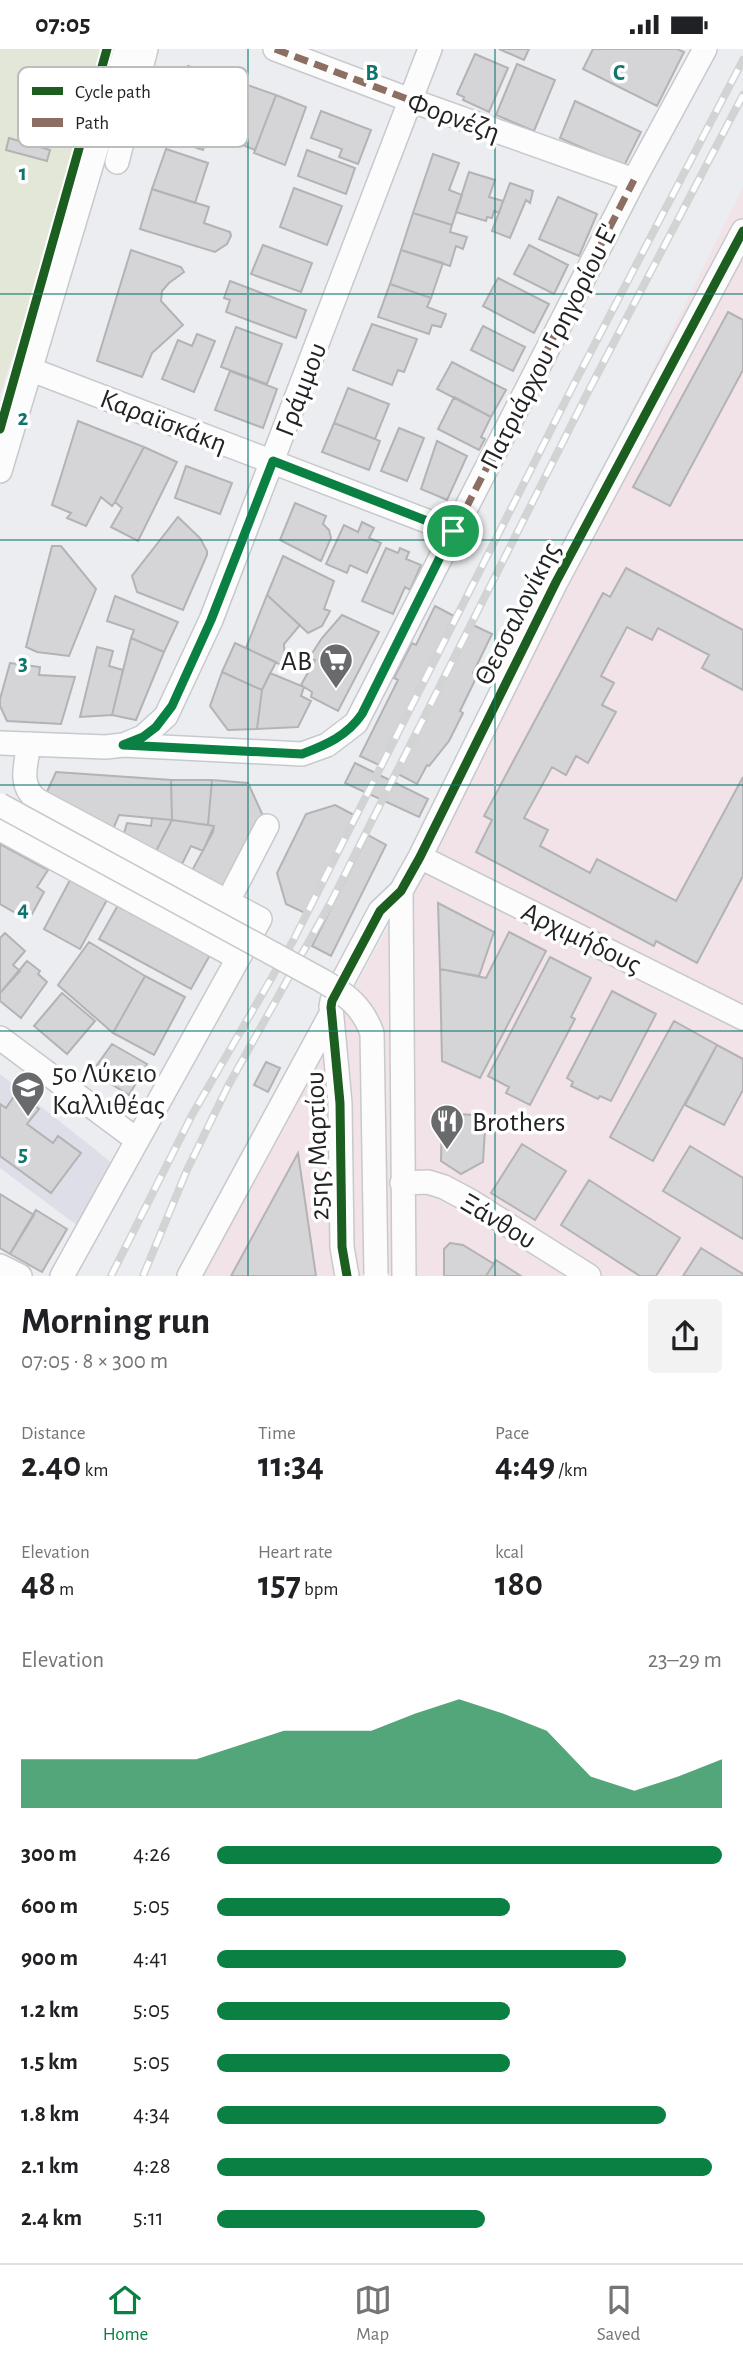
<!DOCTYPE html>
<meta charset="utf-8">
<style>
body{margin:0;font-family:"Alegreya Sans",sans-serif;background:#f2f2f2;color:#202124;height:100vh;display:flex;flex-direction:column;font-size:26px;white-space:nowrap}
*{box-sizing:border-box;margin:0}
p{font-size:23px;color:#757577}
.icon{flex:none;width:38px;height:38px;fill:none;stroke:currentColor;stroke-width:2;stroke-linecap:round;stroke-linejoin:round}
.map{position:relative;height:1227px;overflow:hidden}
.panel{display:flex;flex-direction:column;background:#fff;flex:1}
.panel>*{flex:none}
.pin{position:absolute;display:grid;place-items:center;width:60px;height:60px;color:#fff;margin:-30px;border:4px solid #fff;border-radius:50%;box-shadow:0 2px 7px #0007}
.round{display:grid;place-items:center;flex:none;width:74px;height:74px;border-radius:7px;background:#f2f2f2}
.headline{display:flex;align-items:center;justify-content:space-between;height:119px;padding:0 21px}
h1{font-size:38px;font-weight:700;line-height:52px}
.stats{display:grid;grid-template-columns:repeat(3,1fr);gap:10px;height:119px;padding:7px 21px}
.stats div{display:grid;align-content:center}
.stats b{font-size:35px;font-weight:700}
.stats small{font-size:19px;font-weight:400}
.stats p{font-size:19px}
.chart{height:196px;padding:14px 21px}
.chart p{display:flex;justify-content:space-between}
.chart svg{width:100%;height:126px;margin-top:7px;fill:#0b8043;opacity:.7}
ul{padding:0 21px;list-style:none;font-size:23px}
li{display:grid;grid-template-columns:112px 84px 1fr;align-items:center;height:52px}
li i{height:18px;border-radius:9px;background:#0b8043}
.status{display:flex;justify-content:space-between;align-items:center;height:49px;padding:0 35px;background:#fff;direction:ltr}
.status svg{height:19px;fill:currentColor}
.tab-bar{display:flex;justify-content:space-around;align-items:center;height:98px;border-top:2px solid #e0e0e0;background:#fff;font-size:19px;color:#757577}
.tab-bar a{display:grid;justify-items:center;gap:4px}
.tab-bar .on{color:#0b8043}
.map>svg:first-child{display:block}
.built{fill:#dddee7}
.industrial{fill:#f1e3e8}
.green{fill:#e3e7d7}
.building{fill:#d5d4d7;stroke:#b3b3b6;stroke-width:2}
.lines{fill:none;stroke-linecap:round;stroke-linejoin:round}
.minor-casing{stroke:#c8c9cc;stroke-width:26}
.minor{stroke:#fcfcfd;stroke-width:23}
.rail-casing{stroke:#d2d3d3;stroke-width:8}
.rail{stroke:#fff;stroke-width:5;stroke-dasharray:16;stroke-linecap:butt}
.minor-bridge-casing{stroke:#c8c9cc;stroke-width:26;stroke-linecap:butt}
.minor-bridge{stroke:#fcfcfd;stroke-width:23}
.quiet{stroke:#8d6e63;stroke-width:7;stroke-dasharray:14 7;stroke-linecap:butt}
.cycleway-casing{stroke:#fff;stroke-width:13}
.cycleway{stroke:#1b5e20;stroke-width:9}
.route-casing{stroke:#fff;stroke-width:14}
.route{stroke:#0b8043;stroke-width:9}
.grid{fill:none;stroke:#0f766e;stroke-width:2;stroke-opacity:0.55}
.labels{text-anchor:middle;stroke-width:7;stroke-linejoin:round;paint-order:stroke}
.street-label{font-size:28px;fill:#232325;stroke:#fff}
.poi-label{font-size:28px;fill:#232325;stroke:#fff;text-anchor:start}
.key{fill:#fff;stroke:#bdbdbe;stroke-width:2}
.key-label{font-size:19px;fill:#232325}
.grid-label{font-size:23px;text-anchor:middle;font-weight:bold;fill:#0f766e;stroke:#fff;stroke-width:7;stroke-linejoin:round;paint-order:stroke}
</style>
<div class="status"><b>07:05</b><svg viewBox="0 0 49 12"><path d="M0 12V9h3v3zM5 12V6h3v6zM10 12V3h3v9zM15 12V0h3v12zM26 1h20v11H26zM47 4h2v5h-2z"/></svg></div>
<div class="map">
<svg width="743" height="1227" viewBox="0 0 743 1227">
<rect width="100%" height="100%" fill="#ecedf1"/>
<path class="built" d="M0 1025 112 1114 78 1177 0 1119Z"/>
<path class="industrial" d="M743 138V1227H201L434 791 592 443Z"/>
<path class="green" d="M0 0H108L26 268 0 346Z"/>
<path class="building" d="M499 0H529L524 11Z
M593 0H677L684 3 657 57 583 20Z
M475 5 508 19 489 63 463 51 464 48 457 45Z
M517 15 555 31 534 82 496 66Z
M188 17 228 30 219 56 181 44Z
M242 34 276 46 255 101 230 91 233 83 225 80Z
M276 46 306 58 285 116 254 104Z
M179 52 215 64 203 101 166 89Z
M575 52 641 83 624 117 560 89Z
M321 62 371 81 358 115 339 108 342 100 311 89Z
M9 89 50 101 47 112 6 101Z
M166 100 208 114 195 154 152 140Z
M307 101 355 119 346 145 298 127Z
M433 105 459 114 449 141 462 146 452 176 413 164Z
M469 123 495 131 489 148 503 152 499 164 494 162 492 169 487 168 486 172 456 163Z
M510 134 533 142 530 154 526 151 510 189 492 182Z
M294 139 342 157 327 196 280 178Z
M152 140 209 158 204 174 230 183 231 187 227 195 215 203 140 180Z
M558 148 597 165 579 207 539 190Z
M413 164 452 176 450 183 467 188 463 200 456 197 450 217 401 201Z
M263 196 312 214 301 243 251 225Z
M529 196 568 216 554 245 514 225Z
M131 201 181 218 184 223 169 234 162 242 161 252 183 276 152 304 142 328 97 312Z
M401 201 443 214 431 249 390 235Z
M498 229 549 255 534 284 483 257Z
M230 232 306 261 296 289 226 263 230 251 224 249Z
M390 235 431 249 427 258 446 265 441 278 432 276 429 285 378 268Z
M728 263 743 271V321L670 457 633 438Z
M372 275 417 290 404 323 398 321 392 336 353 321Z
M483 277 525 298 513 322 471 301Z
M236 278 282 295 267 335 221 318Z
M197 285 215 292 194 343 162 330 178 291 192 297Z
M452 313 506 341 491 368 437 340Z
M230 322 277 340 263 379 215 361Z
M348 339 389 355 375 390 334 374Z
M454 348 491 368 481 388 485 390 479 401 438 380Z
M78 372 144 398 115 453 112 457 101 448 86 477 67 469 71 464 52 456Z
M334 374 380 392 369 421 322 403Z
M399 379 424 389 407 432 381 422Z
M437 392 467 407 447 451 421 440Z
M144 398 177 413 138 492 111 478 122 459 115 453Z
M186 417 232 434 220 465 175 449Z
M295 454 326 467 323 475 329 481 331 489 321 512 280 491Z
M178 468 200 489 207 502V506L183 561 137 543 132 527Z
M362 473 374 479 369 489 381 494 367 524 350 516 347 524 326 515 344 476 358 483Z
M52 497H61L96 540 69 607 37 603 26 598Z
M386 499 398 504 400 499 409 503 406 510 421 516 410 541 405 538 393 565 362 552Z
M283 507 334 532 324 560 330 562 322 577 308 584 267 546Z
M626 519 743 581V641L702 619 709 606 658 579 652 591 627 578 601 627 614 634 602 656 616 663 588 714 576 707 566 726 552 718 524 769 548 781 540 797 590 824 597 810 676 852 743 728V827L697 914 656 892 654 897 476 803 492 771 484 767 603 544 610 548Z
M267 546 300 576 284 595 285 613 283 617 246 599Z
M115 547 178 573 164 603 131 589 134 581 107 572Z
M435 557 454 567 379 716 360 707 398 631 394 629 412 594 416 596Z
M342 566 379 583 338 662 311 648 312 643 301 636 315 611 309 609 322 589Z
M473 576 492 585 473 624 477 627 460 662 463 664 449 692 429 717 427 716 417 735 398 725Z
M131 589 164 603 136 671 112 666Z
M235 594 276 613 262 641 222 623Z
M97 598 113 602 109 617 123 621 112 666 80 668Z
M10 614 40 618 39 626 75 628 61 675 7 672 0 657V650Z
M222 623 262 641 257 680 228 681 210 657Z
M270 624 304 638 301 647 311 652 298 678 257 680 262 641Z
M355 714 428 750 419 768 345 734Z
M56 723 171 731 172 771 119 766 111 785 44 749Z
M171 731H212L208 776 172 771Z
M212 731 248 734 264 769 220 845 189 827 213 783 214 777 208 776Z
M335 756 354 766 305 864 286 855 277 824 306 765Z
M152 769 172 771 153 808 122 791 127 774 151 777Z
M172 771 214 777 203 802 191 797 178 823 153 808Z
M368 786 386 796 331 907 312 897Z
M0 795 48 821 37 838 44 843 32 865 24 860 21 867 0 855Z
M70 831 107 851 80 900 44 880Z
M438 854 494 883 479 927 440 920Z
M118 856 210 906 191 940 99 890Z
M509 883 546 902 480 1029 442 1012 440 920 486 929Z
M5 884 25 902 13 916 20 922 0 944V889Z
M89 893 145 927 113 984 58 936Z
M550 908 591 929 571 968 575 970 530 1056 506 1044 509 1038 488 1027Z
M27 912 40 922 38 925 47 933 21 969 0 952V944Z
M145 927 185 948 154 1006 113 984Z
M612 942 656 965 611 1052 600 1047 598 1050 571 1037 573 1033 567 1029Z
M62 944 95 972 67 1005 34 977Z
M674 972 717 996 653 1112 610 1088Z
M112 995 147 1015 129 1046 92 1023Z
M717 996 743 1010V1041L724 1076 685 1056Z
M266 1013 280 1019 268 1043 254 1036Z
M17 1043 39 1060 27 1075 53 1094 58 1087 81 1104 51 1144 0 1107V1055L6 1059Z
M442 1064 473 1066 472 1077 485 1081 483 1113 461 1125 441 1112Z
M522 1095 566 1122 535 1171 491 1144Z
M690 1097 743 1129V1190L663 1142Z
M298 1104 316 1227H231Z
M589 1131 680 1189 656 1227H640L561 1176Z
M0 1145 34 1166 10 1205 0 1199Z
M36 1161 67 1180 42 1223 10 1205Z
M450 1194 463 1196 494 1215 486 1227H444V1200Z
M701 1199 743 1225V1227H683Z
M496 1211 521 1227H486Z"/>
<g class="lines">
<g class="minor-casing">
<path id="minor" d="M275 0 410 51 634 131
M117 113 146 0
M32 321 453 482
M0 422 126 0
M0 694 106 698 123 696 302 705 327 696 356 674 634 131 705 0
M29 695C26 716 18 736 37 751L260 870 62 1227
M126 695 143 688 166 667 211 571 430 0
M0 780 238 909
M420 808 743 969
M401 842 404 1227
M227 854 267 777
M0 989 137 1091
M402 1134 428 1133 444 1138 472 1153 589 1227
M0 1217 20 1227
M189 1227 331 965
M347 1227 342 1198 340 1054 331 958 332 952 380 862 401 842 420 808 556 533 743 182"/>
</g>
<use href="#minor" class="minor"/>
<g class="rail-casing">
<path id="rail" d="M111 1227 192 1066 293 892 574 335 743 11
M143 1227 187 1121 228 1037 331 853 588 343 743 46"/>
</g>
<use href="#rail" class="rail"/>
<g class="minor-bridge-casing">
<path id="minor-bridge" d="M0 756 323 932C347 946 362 957 372 984L376 1225"/>
</g>
<use href="#minor-bridge" class="minor-bridge"/>
<path class="quiet" d="M275 0 410 51
M123 696 302 705 327 696 356 674 634 131"/>
<g class="cycleway-casing">
<path id="cycleway" d="M0 380 107 0
M347 1227 342 1198 340 1054 331 958 332 952 380 862 401 842 420 808 556 533 743 182"/>
</g>
<use href="#cycleway" class="cycleway"/>
</g>
<g class="lines">
<g class="route-casing">
<path id="route" d="M273 412 453 482 362 665C347 687 326 696 302 705L123 696 143 688 156 678 172 657 211 571Z"/>
</g>
<use href="#route" class="route"/>
</g>
<path class="grid" d="M248 0V1227M495 0V1227M0 245H743M0 491H743M0 736H743M0 982H743"/>
<defs>
<g id="supermarket-pin" transform="scale(1.75)"><path d="M0 17L-7.5 6A9.5 9.5 0 1 1 7.5 6Z" fill="#696a6c" stroke="#fff"/><path d="M-6-5.5h2.5l.6 2H6L4.5 2H-2.5L-4.4-4H-6ZM-1.5 3.2a1.3 1.3 0 1 0 .1 0ZM3 3.2a1.3 1.3 0 1 0 .1 0Z" fill="#fff"/></g>
<g id="school-pin" transform="scale(1.75)"><path d="M0 17L-7.5 6A9.5 9.5 0 1 1 7.5 6Z" fill="#696a6c" stroke="#fff"/><path d="M0-5L7-2L0 1L-7-2ZM-4 1L0 2.5L4 1V4Q0 6-4 4Z" fill="#fff"/></g>
<g id="restaurant-pin" transform="scale(1.75)"><path d="M0 17L-7.5 6A9.5 9.5 0 1 1 7.5 6Z" fill="#696a6c" stroke="#fff"/><path d="M-5-6h1v4h1v-4h1v4h1v-4h1v5L-1.5 .5V6h-2V.5L-5-1ZM5-6V6H3V1.5H1.5Q1.5-4 5-6Z" fill="#fff"/></g>
</defs>
<g fill-rule="evenodd">
<use href="#supermarket-pin" x="336" y="611"/>
<use href="#school-pin" x="28" y="1039"/>
<use href="#restaurant-pin" x="447" y="1072"/>
</g>
<g class="labels">
<g class="street-label">
<text transform="translate(454 67) rotate(20)" y="10">Φορνέζη</text>
<text transform="translate(548 297) rotate(-63)" y="10">Πατριάρχου Γρηγορίου Ε'</text>
<text transform="translate(300 340) rotate(-69)" y="10">Γράμμου</text>
<text transform="translate(164 371) rotate(21)" y="10">Καραϊσκάκη</text>
<text transform="translate(516 564) rotate(-63)" y="10">Θεσσαλονίκης</text>
<text transform="translate(582 888) rotate(26)" y="10">Αρχιμήδους</text>
<text transform="translate(316 1097) rotate(-92)" y="10">25ης Μαρτίου</text>
<text transform="translate(499 1171) rotate(31)" y="10">Ξάνθου</text>
</g>
<g class="poi-label">
<text x="312" y="621" text-anchor="end">ΑΒ</text>
<text x="52" y="1033">5ο Λύκειο<tspan x="52" dy="32">Καλλιθέας</tspan></text>
<text x="472" y="1082">Brothers</text>
</g>
</g>
<rect x="18" y="18" width="230" height="80" rx="10" class="key"/>
<rect x="32" y="38" width="31" height="8" fill="#1b5e20"/>
<rect x="32" y="69" width="31" height="9" fill="#8d6e63"/>
<g class="key-label">
<text x="75" y="49">Cycle path</text>
<text x="75" y="80">Path</text>
</g>
<g class="grid-label">
<text x="372" y="31">B</text>
<text x="619" y="31">C</text>
<text x="23" y="131">1</text>
<text x="23" y="376">2</text>
<text x="23" y="621">3</text>
<text x="23" y="867">4</text>
<text x="23" y="1112">5</text>
</g>
</svg>
<div class="pin" style="left:453px;top:482px;background:#1e9e55"><svg class="icon" aria-label="arrive" viewBox="0 0 24 24"><path d="M6 21V4h12l-3 4 3 4H6"/></svg></div>
</div>
<section class="panel">
<div class="headline"><div><h1>Morning run</h1><p>07:05 · 8 × 300 m</p></div><a class="round"><svg class="icon" aria-label="share" viewBox="0 0 24 24"><path d="M12 15V3M7 8l5-5 5 5M5 13v7h14v-7"/></svg></a></div>
<div class="stats">
<div><p>Distance</p><b>2.40<small> km</small></b></div>
<div><p>Time</p><b>11:34</b></div>
<div><p>Pace</p><b>4:49<small> /km</small></b></div>
</div>
<div class="stats">
<div><p>Elevation</p><b>48<small> m</small></b></div>
<div><p>Heart rate</p><b>157<small> bpm</small></b></div>
<div><p>kcal</p><b>180</b></div>
</div>
<div class="chart"><p><span>Elevation</span>23–29 m</p>
<svg viewBox="0 0 160 44" preserveAspectRatio="none"><path d="M0 44V27L10 27L20 27L30 27L40 27L50 22L60 17L70 17L80 17L90 11L100 6L110 11L120 17L130 33L140 38L150 33L160 27V44z"/></svg>
</div>
<ul>
<li><b>300 m</b>4:26<i style="width:100%"></i></li>
<li><b>600 m</b>5:05<i style="width:58%"></i></li>
<li><b>900 m</b>4:41<i style="width:81%"></i></li>
<li><b>1.2 km</b>5:05<i style="width:58%"></i></li>
<li><b>1.5 km</b>5:05<i style="width:58%"></i></li>
<li><b>1.8 km</b>4:34<i style="width:89%"></i></li>
<li><b>2.1 km</b>4:28<i style="width:98%"></i></li>
<li><b>2.4 km</b>5:11<i style="width:53%"></i></li>
</ul>
</section>
<nav class="tab-bar">
<a class="on"><svg class="icon" aria-label="home" viewBox="0 0 24 24"><path d="M3 11l9-7 9 7M6 9v11h12V9"/></svg>Home</a>
<a><svg class="icon" aria-label="map" viewBox="0 0 24 24"><path d="M3 6l6-2 6 2 6-2v14l-6 2-6-2-6 2zM9 4v14M15 6v14"/></svg>Map</a>
<a><svg class="icon" aria-label="saved" viewBox="0 0 24 24"><path d="M7 4h10v16l-5-4-5 4z"/></svg>Saved</a>
</nav>
